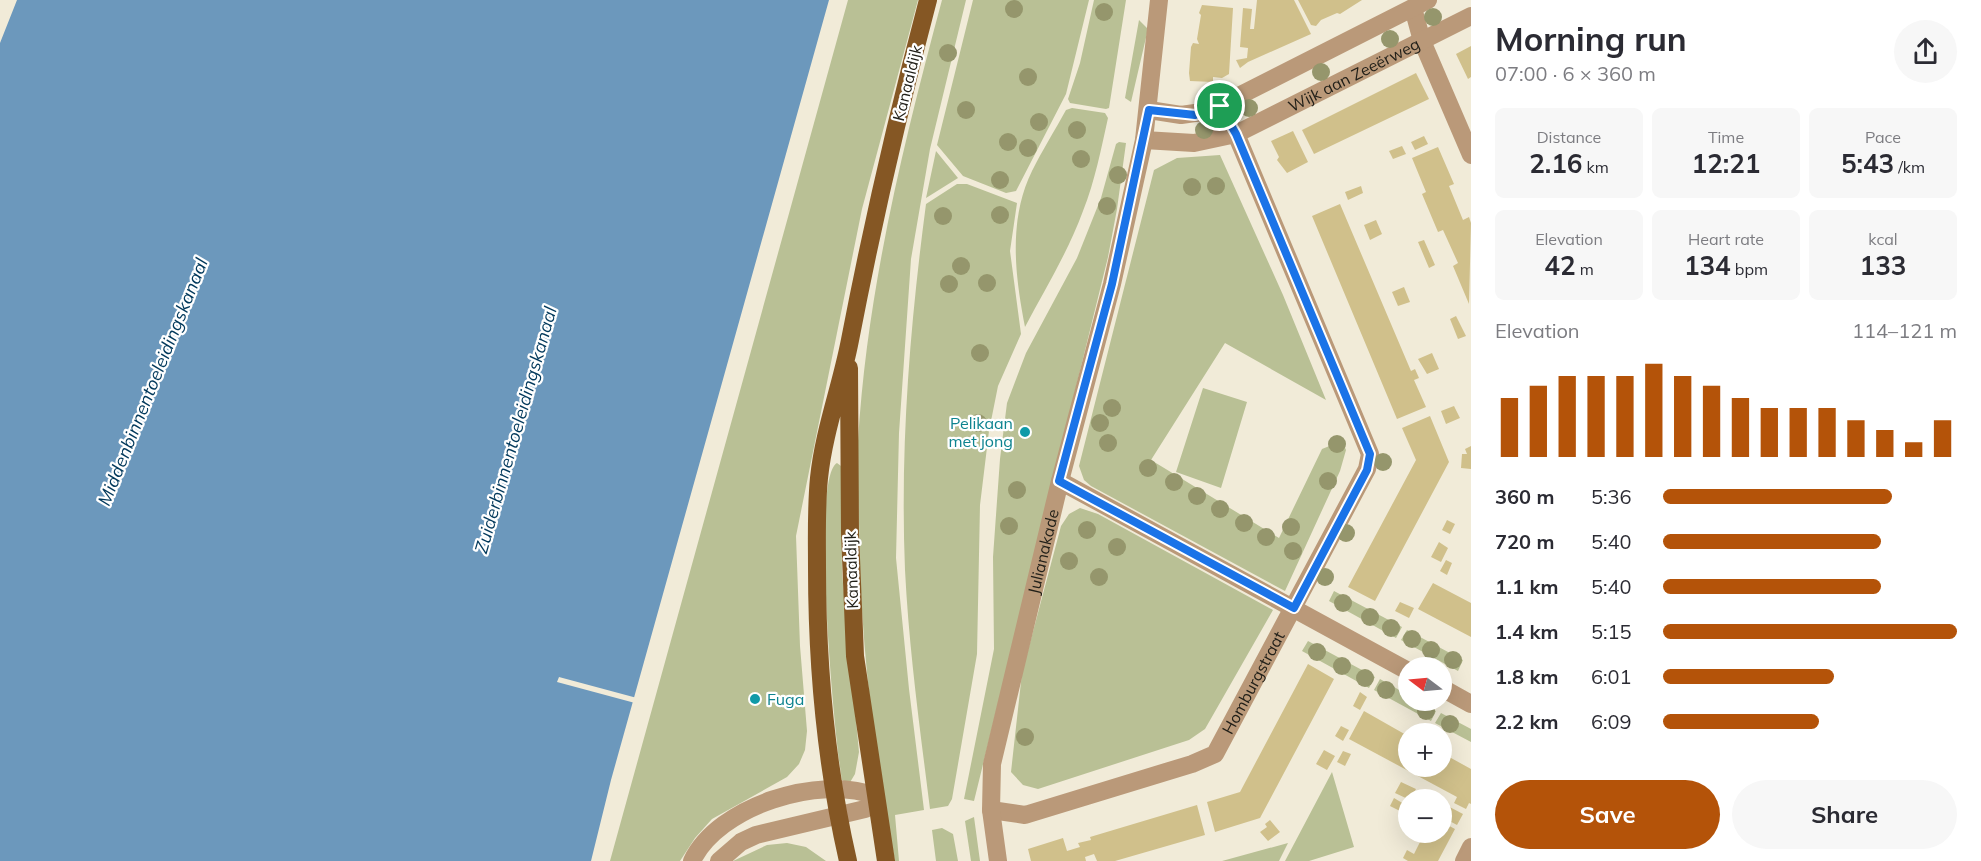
<!DOCTYPE html>
<meta charset="utf-8">
<style>
body{margin:0;font-family:Mulish,sans-serif;background:#f7f7f7;color:#2b2b33;height:100vh;display:flex;flex-direction:column;font-size:22px;white-space:nowrap}
*{box-sizing:border-box;margin:0}
p{font-size:20px;color:#7c7c81}
.icon{flex:none;width:33px;height:33px;fill:none;stroke:currentColor;stroke-width:2;stroke-linecap:round;stroke-linejoin:round}
.map{position:relative;flex:1;overflow:hidden}
.sheet{display:flex;flex-direction:column;background:#fff;width:510px}
.sheet>*{flex:none}
.needle{width:39px;rotate:286deg}
.controls{position:absolute;left:1398px;top:657px;display:grid;gap:12px}
.controls a{display:grid;place-items:center;width:54px;height:54px;border-radius:50%;background:#fff;box-shadow:0 6px 24px #0002;font-size:30px}
.pin{position:absolute;display:grid;place-items:center;width:51px;height:51px;color:#fff;margin:-26px;border:3px solid #fff;border-radius:50%;box-shadow:0 2px 6px #0007}
.round{display:grid;place-items:center;flex:none;width:63px;height:63px;border-radius:32px;background:#f7f7f7}
.headline{display:flex;align-items:center;justify-content:space-between;height:102px;padding:0 24px}
h1{font-size:33px;font-weight:700;line-height:45px}
.figures{display:grid;grid-template-columns:repeat(3,1fr);gap:9px;height:102px;padding:6px 24px}
.figures div{display:grid;align-content:center;border-radius:9px;background:#f7f7f7;text-align:center}
.figures b{font-size:26px;font-weight:700}
.figures small{font-size:16px;font-weight:400}
.figures p{font-size:16px}
.chart{height:168px;padding:12px 24px}
.chart p{display:flex;justify-content:space-between}
.chart svg{width:100%;height:108px;margin-top:6px;stroke:#b45309;stroke-width:6}
.button{display:flex;gap:12px;margin-top:auto;padding:12px 24px}
.button a{flex:1;height:69px;border-radius:36px;background:#b45309;color:#fff;font-size:24px;font-weight:700;line-height:69px;text-align:center}
.button a+a{background:#f7f7f7;color:#2b2b33}
ul{padding:0 24px;list-style:none;font-size:20px}
li{display:grid;grid-template-columns:96px 72px 1fr;align-items:center;height:45px}
li i{height:15px;border-radius:8px;background:#b45309}
main{display:flex;flex:1;min-height:0}
.map>svg:first-child{display:block}
.green{fill:#b9c095}
.water{fill:#6c98bc}
.pier{fill:#f1ebd8}
.building{fill:#d0c08b}
.lines{fill:none;stroke-linecap:round;stroke-linejoin:round}
.minor{stroke:#ba9979;stroke-width:18}
.major{stroke:#855724;stroke-width:18}
.tree{fill:#95966c}
.route-casing{stroke:#fff;stroke-width:12}
.route{stroke:#1a73e8;stroke-width:8}
.culture-dot{fill:#0f9aa8;stroke:#fff;stroke-width:2}
.labels{text-anchor:middle;stroke-width:4.5;stroke-linejoin:round;paint-order:stroke}
.street-label{font-size:16px;fill:#222019;stroke:#fff}
.culture-label{font-size:16px;fill:#0d838f;stroke:#fff;text-anchor:end}
.water-label{font-size:18px;font-style:italic;fill:#00385b;stroke:#fff}
</style>
<main>
<div class="map">
<svg width="1471" height="861" viewBox="0 0 1471 861">
<rect width="100%" height="100%" fill="#f1ebd8"/>
<path class="green" d="M848 0H918L862 209 796 536 800 646 807 731 805 750 799 764 787 777 712 819 695 838 680 861H610Z
M942 0H966L930 149 911 259 899 433 896 558 909 689 924 810 895 815 899 861H895C873 748 860 638 859 523 858 496 856 468 858 441 867 291 903 145 942 0Z
M973 0H1089L1066 94 1016 191 1006 193 963 176 937 145Z
M1094 0H1126L1109 108 1106 109 1070 103 1068 99 1080 63Z
M1139 20 1148 29 1131 102 1125 98Z
M1072 108 1105 113 1108 118C1101 149 1095 181 1083 211 1068 252 1045 289 1025 327 1015 276 1008 220 1032 171 1042 151 1055 130 1066 110Z
M1119 142 1126 143 1117 209 1108 257 974 801 964 799 994 649 993 557 1000 459 1007 403 1026 353 1077 258 1101 198 1116 144Z
M936 151 958 178 926 198Z
M1220 155 1283 295 1326 400 1225 343 1151 460 1279 538 1322 449 1342 441 1346 450 1340 471 1285 591 1091 486 1084 480 1079 466 1154 170 1177 158Z
M957 184H967L1017 203 1010 251 1021 334 998 386 989 431 980 505 977 654 952 799 948 806 930 809C920 729 909 650 905 570 900 447 910 325 926 204Z
M1203 388 1247 402 1221 488 1176 472Z
M837 463 841 466 842 573 859 752 855 774 849 784 842 780C835 742 810 477 837 463Z
M1080 508 1098 514 1273 610 1205 729 1189 740 1038 789 1023 785 1011 772 1022 673 1061 526 1069 514Z
M1334 591 1402 627 1396 638 1329 601Z
M1407 630 1463 660 1458 671 1401 640Z
M1308 641 1375 677 1369 688 1302 651Z
M1380 679 1408 695V700L1418 701 1436 711 1431 721 1374 690Z
M1441 713 1471 729V742L1435 723Z
M1332 772 1354 847 1309 861H1285Z
M974 817 980 861H971L965 821Z
M942 828 953 834 958 861H936L932 830Z
M787 843 806 847 826 861H733L767 845Z
M1288 843 1279 861H1222Z"/>
<path class="water" d="M17 0H829L611 780 591 861H0V43Z"/>
<path class="pier" d="M559 677 637 698 635 703 557 682Z"/>
<path class="building" d="M1257 0H1294L1311 34 1248 62 1240 68 1236 60 1247 58 1248 48 1240 47 1243 8 1252 9 1250 29H1254Z
M1298 0H1362L1340 14 1337 13 1321 20 1316 26 1311 25Z
M1202 5 1233 8 1229 74 1222 78 1213 77V82L1190 81 1189 73 1191 47 1193 43 1199 44 1197 39 1201 15 1199 13Z
M1471 46V77L1468 79 1456 54Z
M1416 73 1429 99 1314 154 1302 130Z
M1293 131 1308 162 1287 173 1277 160 1279 157 1271 141Z
M1424 136 1428 144 1415 150 1411 142Z
M1402 146 1406 154 1393 159 1389 151Z
M1438 147 1454 184 1449 186 1463 220 1469 217 1471 223 1469 304 1453 266 1458 263 1443 230 1438 232 1422 194 1426 192 1412 158Z
M1361 186 1363 193 1348 200 1345 192Z
M1340 204 1411 371 1415 369 1419 378 1414 380 1426 407 1397 419 1312 216Z
M1376 220 1382 234 1370 240 1364 225Z
M1424 240 1435 265 1429 268 1418 242Z
M1404 287 1410 302 1398 306 1392 292Z
M1456 316 1466 336 1458 339 1450 319Z
M1432 353 1439 369 1427 374 1418 359Z
M1454 406 1460 418 1446 424 1441 411Z
M1430 416 1449 462 1375 601 1348 587 1416 460 1402 428Z
M1471 446V469L1461 468 1462 454H1467L1465 449Z
M1447 520 1455 524 1450 534 1442 530Z
M1439 542 1448 548 1441 562 1431 557Z
M1446 560 1452 563 1447 575 1440 571Z
M1433 583 1471 603V637L1418 609Z
M1400 602 1414 608 1409 618 1395 611Z
M1308 664 1334 679 1260 818 1215 832 1207 802 1240 792Z
M1360 692 1367 697 1360 710 1353 706Z
M1364 711 1408 736V766H1442V753L1471 769V804L1469 803 1466 809 1454 803 1457 797 1349 739Z
M1341 726 1349 730 1343 741 1335 736Z
M1324 750 1335 756 1327 770 1316 764Z
M1343 751 1351 754 1345 766 1337 762Z
M1401 782 1416 789 1410 800 1395 793Z
M1394 798 1404 804 1400 811 1390 806Z
M1442 803 1463 814 1457 825 1442 817Z
M1197 805 1205 835 1115 861H1097L1094 854 1085 857 1086 861H1031L1028 849 1063 838 1067 851 1080 847 1078 843 1091 840 1090 837Z
M1270 820 1280 832 1268 841 1260 832 1267 827 1265 824Z
M1442 822 1455 829 1438 861H1408L1403 858 1407 850 1414 854 1425 832H1442Z"/>
<g class="lines">
<g class="minor">
<path d="M1413 8 1422 41 1471 155"/>
<path d="M1149 110 1181 115 1209 111 1428 0"/>
<path id="s1" d="M1144 140 1194 143 1236 134 1471 16"/>
<path d="M1060 481 1408 671"/>
<path d="M1442 688 1471 704"/>
<path id="s2" d="M991 810 1025 815 1192 764 1215 754 1367 469 1370 454 1236 134 1219 106"/>
<path d="M692 861C718 806 820 774 875 796L865 809 756 835 741 842 719 861"/>
<path id="s3" d="M998 861 991 810 992 764 1060 481 1112 284 1144 140 1159 0"/>
<path d="M1464 861 1471 847"/>
</g>
<path class="major" d="M849 368 850 533 855 656 886 861
M848 861C826 765 817 667 817 568 817 538 816 508 819 478 824 430 841 387 850 340 872 226 898 113 928 0"/>
</g>
<g class="tree">
<circle cx="1014" cy="9" r="9"/>
<circle cx="1104" cy="12" r="9"/>
<circle cx="1433" cy="17" r="9"/>
<circle cx="1390" cy="39" r="9"/>
<circle cx="948" cy="53" r="9"/>
<circle cx="1321" cy="72" r="9"/>
<circle cx="1028" cy="77" r="9"/>
<circle cx="1249" cy="108" r="9"/>
<circle cx="966" cy="110" r="9"/>
<circle cx="1039" cy="122" r="9"/>
<circle cx="1077" cy="130" r="9"/>
<circle cx="1204" cy="130" r="9"/>
<circle cx="1008" cy="142" r="9"/>
<circle cx="1028" cy="148" r="9"/>
<circle cx="1081" cy="159" r="9"/>
<circle cx="1118" cy="175" r="9"/>
<circle cx="1000" cy="180" r="9"/>
<circle cx="1216" cy="186" r="9"/>
<circle cx="1192" cy="187" r="9"/>
<circle cx="1107" cy="206" r="9"/>
<circle cx="1000" cy="215" r="9"/>
<circle cx="943" cy="216" r="9"/>
<circle cx="961" cy="266" r="9"/>
<circle cx="987" cy="283" r="9"/>
<circle cx="949" cy="284" r="9"/>
<circle cx="980" cy="353" r="9"/>
<circle cx="1112" cy="408" r="9"/>
<circle cx="978" cy="423" r="9"/>
<circle cx="1100" cy="423" r="9"/>
<circle cx="1108" cy="443" r="9"/>
<circle cx="1337" cy="444" r="9"/>
<circle cx="1383" cy="462" r="9"/>
<circle cx="1148" cy="468" r="9"/>
<circle cx="1328" cy="481" r="9"/>
<circle cx="1174" cy="482" r="9"/>
<circle cx="1017" cy="490" r="9"/>
<circle cx="1197" cy="496" r="9"/>
<circle cx="1220" cy="509" r="9"/>
<circle cx="1244" cy="523" r="9"/>
<circle cx="1009" cy="526" r="9"/>
<circle cx="1291" cy="527" r="9"/>
<circle cx="1087" cy="530" r="9"/>
<circle cx="1346" cy="533" r="9"/>
<circle cx="1266" cy="537" r="9"/>
<circle cx="1117" cy="547" r="9"/>
<circle cx="1293" cy="551" r="9"/>
<circle cx="1069" cy="561" r="9"/>
<circle cx="1099" cy="577" r="9"/>
<circle cx="1325" cy="577" r="9"/>
<circle cx="1343" cy="603" r="9"/>
<circle cx="1370" cy="617" r="9"/>
<circle cx="1391" cy="628" r="9"/>
<circle cx="1412" cy="639" r="9"/>
<circle cx="1431" cy="650" r="9"/>
<circle cx="1317" cy="652" r="9"/>
<circle cx="1453" cy="660" r="9"/>
<circle cx="1342" cy="666" r="9"/>
<circle cx="1365" cy="678" r="9"/>
<circle cx="1386" cy="690" r="9"/>
<circle cx="1426" cy="711" r="9"/>
<circle cx="1450" cy="724" r="9"/>
<circle cx="1025" cy="737" r="9"/>
</g>
<g class="lines">
<g class="route-casing">
<path id="route" d="M1220 106 1236 134 1370 454 1367 470 1294 608 1059 481 1112 284 1149 110 1195 115Z"/>
</g>
<use href="#route" class="route"/>
</g>
<g class="culture-dot">
<circle cx="1025" cy="432" r="6"/>
<circle cx="755" cy="699" r="6"/>
</g>
<g class="labels">
<g class="street-label">
<text dy="6" stroke="none"><textPath href="#s1" startOffset="225">Wijk aan Zeeërweg</textPath></text>
<text transform="translate(907 83) rotate(-76)" y="6">Kanaaldijk</text>
<text dy="6" stroke="none"><textPath href="#s3" startOffset="316">Julianakade</textPath></text>
<text transform="translate(851 570) rotate(-92)" y="6">Kanaaldijk</text>
<text dy="6" stroke="none"><textPath href="#s2" startOffset="315">Homburgstraat</textPath></text>
</g>
<g class="culture-label">
<text x="1013" y="429">Pelikaan<tspan x="1013" dy="18">met jong</tspan></text>
<text x="767" y="705" text-anchor="start">Fuga</text>
</g>
<g class="water-label">
<text transform="translate(153 382) rotate(-68)" y="6">Middenbinnentoeleidingskanaal</text>
<text transform="translate(516 430) rotate(-74)" y="6">Zuiderbinnentoeleidingskanaal</text>
</g>
</g>
</svg>
<div class="controls">
<a><svg class="needle" viewBox="-14 -14 28 28"><path d="M0-13l5 13h-10z" fill="#e53935"/><path d="M0 13l5-13h-10z" fill="#7c7c81"/></svg></a>
<a>+</a>
<a>−</a>
</div>
<div class="pin" style="left:1220px;top:106px;background:#1e9e55"><svg class="icon" aria-label="arrive" viewBox="0 0 24 24"><path d="M6 21V4h12l-3 4 3 4H6"/></svg></div>
</div>
<section class="sheet">
<div class="headline"><div><h1>Morning run</h1><p>07:00 · 6 × 360 m</p></div><a class="round"><svg class="icon" aria-label="share" viewBox="0 0 24 24"><path d="M12 15V3M7 8l5-5 5 5M5 13v7h14v-7"/></svg></a></div>
<div class="figures">
<div><p>Distance</p><b>2.16<small> km</small></b></div>
<div><p>Time</p><b>12:21</b></div>
<div><p>Pace</p><b>5:43<small> /km</small></b></div>
</div>
<div class="figures">
<div><p>Elevation</p><b>42<small> m</small></b></div>
<div><p>Heart rate</p><b>134<small> bpm</small></b></div>
<div><p>kcal</p><b>133</b></div>
</div>
<div class="chart"><p><span>Elevation</span>114–121 m</p>
<svg viewBox="0 0 160 44" preserveAspectRatio="none"><path d="M5 44V20M15 44V15M25 44V11M35 44V11M45 44V11M55 44V6M65 44V11M75 44V15M85 44V20M95 44V24M105 44V24M115 44V24M125 44V29M135 44V33M145 44V38M155 44V29"/></svg>
</div>
<ul>
<li><b>360 m</b>5:36<i style="width:78%"></i></li>
<li><b>720 m</b>5:40<i style="width:74%"></i></li>
<li><b>1.1 km</b>5:40<i style="width:74%"></i></li>
<li><b>1.4 km</b>5:15<i style="width:100%"></i></li>
<li><b>1.8 km</b>6:01<i style="width:58%"></i></li>
<li><b>2.2 km</b>6:09<i style="width:53%"></i></li>
</ul>
<div class="button"><a>Save</a><a>Share</a></div>
</section>
</main>
